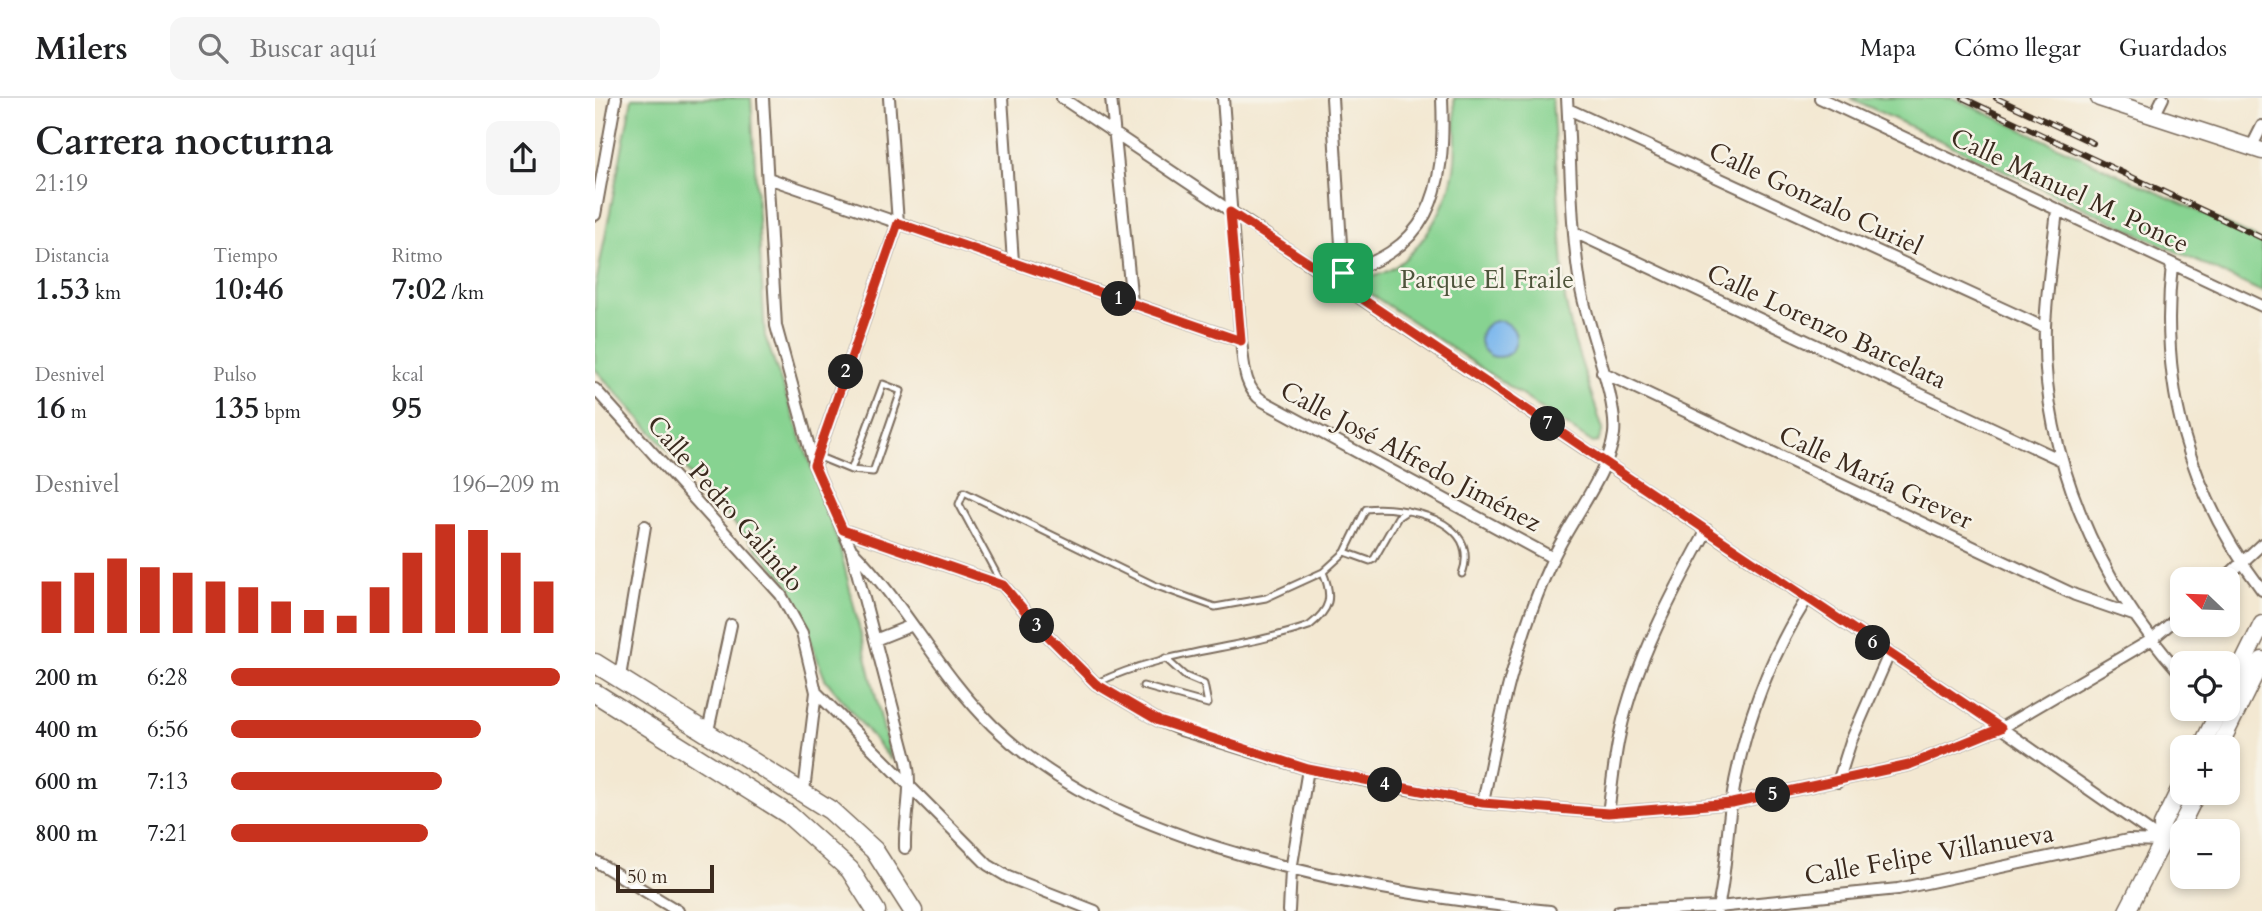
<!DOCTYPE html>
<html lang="es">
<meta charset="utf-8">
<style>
body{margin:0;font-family:Cardo,serif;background:#f6f6f6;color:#202124;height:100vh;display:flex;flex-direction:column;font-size:26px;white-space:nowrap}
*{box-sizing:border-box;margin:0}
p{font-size:23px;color:#757577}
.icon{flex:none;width:38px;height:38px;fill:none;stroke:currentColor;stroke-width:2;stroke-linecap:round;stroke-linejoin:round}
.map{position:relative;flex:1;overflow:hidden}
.side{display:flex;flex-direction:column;background:#fff;width:595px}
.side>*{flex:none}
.needle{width:46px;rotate:293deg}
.tools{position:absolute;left:1575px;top:469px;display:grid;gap:14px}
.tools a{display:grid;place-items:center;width:70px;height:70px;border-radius:14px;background:#fff;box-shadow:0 4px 10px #0003;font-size:35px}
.scale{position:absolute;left:21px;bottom:18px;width:98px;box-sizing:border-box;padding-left:7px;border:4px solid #3b2a1e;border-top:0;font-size:19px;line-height:24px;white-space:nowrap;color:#3b2a1e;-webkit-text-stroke:5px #f7f3e8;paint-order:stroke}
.pin{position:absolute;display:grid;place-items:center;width:60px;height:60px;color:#fff;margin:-30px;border-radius:14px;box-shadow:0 4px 10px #0006}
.km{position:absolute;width:35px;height:35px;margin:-18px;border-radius:50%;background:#222;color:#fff;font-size:19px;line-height:35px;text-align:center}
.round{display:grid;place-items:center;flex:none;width:74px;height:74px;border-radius:14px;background:#f6f6f6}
.summary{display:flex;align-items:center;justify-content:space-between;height:119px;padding:0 35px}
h1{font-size:38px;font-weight:700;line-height:52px}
.figures{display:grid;grid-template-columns:repeat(3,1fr);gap:10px;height:119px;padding:7px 35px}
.figures div{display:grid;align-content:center}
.figures b{font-size:30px;font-weight:700}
.figures small{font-size:19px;font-weight:400}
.figures p{font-size:19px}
.chart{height:196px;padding:14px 35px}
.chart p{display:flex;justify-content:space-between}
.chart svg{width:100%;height:126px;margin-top:7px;stroke:#c8321e;stroke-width:6}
ul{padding:0 35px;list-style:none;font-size:23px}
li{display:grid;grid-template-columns:112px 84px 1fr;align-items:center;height:52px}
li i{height:18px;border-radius:9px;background:#c8321e}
header{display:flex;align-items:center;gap:42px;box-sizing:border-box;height:98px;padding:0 35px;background:#fff;border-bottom:2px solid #e0e0e0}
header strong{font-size:33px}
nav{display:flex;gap:38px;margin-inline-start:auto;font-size:24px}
.search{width:490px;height:63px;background:#f6f6f6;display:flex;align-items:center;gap:18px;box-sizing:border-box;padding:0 24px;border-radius:14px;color:#757577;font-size:26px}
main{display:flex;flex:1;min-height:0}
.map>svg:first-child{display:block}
.green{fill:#87d391;stroke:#617e58;stroke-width:2}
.water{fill:#7bb7ed;stroke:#5b7086;stroke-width:2}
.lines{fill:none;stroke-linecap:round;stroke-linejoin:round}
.lane-casing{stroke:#7b6c5d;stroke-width:9}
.street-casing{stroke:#7b6c5d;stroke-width:14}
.secondary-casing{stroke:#7b6c5d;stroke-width:19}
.primary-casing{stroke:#7b6c5d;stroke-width:21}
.lane{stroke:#fff;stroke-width:5}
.street{stroke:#fff;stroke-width:10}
.secondary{stroke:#fff;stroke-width:16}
.primary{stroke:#fff;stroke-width:18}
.rail-casing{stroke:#3b2a1e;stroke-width:6}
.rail{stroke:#f7f3e8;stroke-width:3.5;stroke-dasharray:10;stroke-linecap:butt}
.route-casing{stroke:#fff;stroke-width:14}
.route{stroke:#c8321e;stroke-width:9}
.labels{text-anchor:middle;stroke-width:5;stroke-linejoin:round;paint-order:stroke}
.street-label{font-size:26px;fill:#3b2a1e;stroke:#f7f3e8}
.park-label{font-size:26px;fill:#4e543b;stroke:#f7f3e8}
</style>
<header>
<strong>Milers</strong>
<div class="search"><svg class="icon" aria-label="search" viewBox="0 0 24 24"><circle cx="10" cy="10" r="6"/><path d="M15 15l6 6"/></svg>Buscar aquí</div>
<nav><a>Mapa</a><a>Cómo llegar</a><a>Guardados</a></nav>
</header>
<main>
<section class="side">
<div class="summary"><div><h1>Carrera nocturna</h1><p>21:19</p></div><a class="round"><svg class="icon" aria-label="share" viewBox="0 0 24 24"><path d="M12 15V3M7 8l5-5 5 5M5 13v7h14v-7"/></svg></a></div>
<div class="figures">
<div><p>Distancia</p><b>1.53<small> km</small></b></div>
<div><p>Tiempo</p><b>10:46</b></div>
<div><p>Ritmo</p><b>7:02<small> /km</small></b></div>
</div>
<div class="figures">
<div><p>Desnivel</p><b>16<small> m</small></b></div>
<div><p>Pulso</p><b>135<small> bpm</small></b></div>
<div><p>kcal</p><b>95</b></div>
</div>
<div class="chart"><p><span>Desnivel</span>196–209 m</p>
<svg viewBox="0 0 160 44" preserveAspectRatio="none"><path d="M5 44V26M15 44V23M25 44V18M35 44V21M45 44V23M55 44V26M65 44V28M75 44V33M85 44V36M95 44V38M105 44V28M115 44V16M125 44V6M135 44V8M145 44V16M155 44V26"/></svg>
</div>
<ul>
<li><b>200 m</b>6:28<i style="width:100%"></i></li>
<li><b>400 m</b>6:56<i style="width:76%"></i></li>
<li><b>600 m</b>7:13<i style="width:64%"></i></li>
<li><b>800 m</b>7:21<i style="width:60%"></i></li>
</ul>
</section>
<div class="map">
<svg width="1667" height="813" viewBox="0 0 1667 813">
<rect width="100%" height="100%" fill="#f7f3e8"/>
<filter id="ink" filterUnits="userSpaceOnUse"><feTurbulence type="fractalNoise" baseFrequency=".0143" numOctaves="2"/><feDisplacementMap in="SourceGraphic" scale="14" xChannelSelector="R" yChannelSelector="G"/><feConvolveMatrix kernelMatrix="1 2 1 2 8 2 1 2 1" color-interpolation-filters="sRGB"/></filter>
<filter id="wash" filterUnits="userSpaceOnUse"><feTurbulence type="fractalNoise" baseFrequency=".00686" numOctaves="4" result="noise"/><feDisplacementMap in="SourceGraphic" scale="28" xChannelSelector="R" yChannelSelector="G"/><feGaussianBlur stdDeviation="1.57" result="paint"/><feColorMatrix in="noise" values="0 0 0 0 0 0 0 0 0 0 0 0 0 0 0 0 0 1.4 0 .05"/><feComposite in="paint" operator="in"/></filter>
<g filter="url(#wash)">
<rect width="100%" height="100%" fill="#f3e8d2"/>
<path class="green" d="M37 0H156L170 238 245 450 296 662 230 581 194 486 0 271V191Z
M859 0H957L970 201 979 242 1008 332 1003 344 998 345 764 188 765 183C777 179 790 176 801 168 827 150 852 108 858 77 863 52 860 25 859 0Z
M1255 0H1359L1667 143V194Z"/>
<path class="water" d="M885 241a18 18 0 1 1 36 0a18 18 0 1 1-36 0Z"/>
</g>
<g filter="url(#ink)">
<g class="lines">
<g class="lane-casing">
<path id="lane" d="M222 358 256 372 288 286 306 293 278 374 256 372
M750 454 771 411C810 407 887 422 867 476
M407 486 364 406 369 394 559 487 620 509 671 500 728 474 750 454 775 463 779 461 803 419 812 413
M502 585C570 552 644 552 714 528 736 511 738 499 728 474
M548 588 613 606 609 586 590 578 570 560"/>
</g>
<g class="street-casing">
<path id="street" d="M168 0 181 228 219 367 256 451 312 664C318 692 309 721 310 750
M407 0 418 164
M467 0 1406 630 1568 743
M516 0 537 205
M628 0 646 243C649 265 648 290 668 303L958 460
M737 0 748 179
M1225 0 1667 208
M973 11 1450 230
M1558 20 1568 0
M1657 48 1667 28
M173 80 646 243
M1462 112C1458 150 1452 189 1450 228 1446 356 1503 484 1587 577
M0 117 21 0
M979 134 1466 362
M1577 166C1564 287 1593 394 1667 492
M734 178C836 156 851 95 847 0
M1007 274 1480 497 1538 517
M0 291 186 497 207 535 221 594 393 767 413 779 500 813
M219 367 303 125 294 0
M248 432 408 487 440 525 501 586 564 623 586 632 713 671 801 689 888 705 1013 715 1137 705 1314 667 1406 630 1556 542 1587 516
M256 451C309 504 343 574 398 628 462 690 540 723 624 750 736 785 839 801 955 813
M1629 481 1667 446
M280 542 315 528
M25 579 50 428
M113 633 136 527
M1243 684 1256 643 1294 556
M209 693 221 594
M888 705C904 621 922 538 958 460 974 425 1015 373 1019 336 1023 301 991 226 985 186 975 124 976 62 972 0
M1013 715C1017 689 1019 661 1025 635 1041 562 1077 496 1112 432
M0 763 83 813
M694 813 696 772 713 671
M1024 813 1123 809 1303 791 1533 742 1568 743
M1122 813C1131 779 1131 742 1136 707 1147 634 1172 564 1211 502"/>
</g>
<g class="secondary-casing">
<path id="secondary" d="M1504 0 1667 53
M1633 595 1667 526
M1606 649 1625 611
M1624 649 1667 562
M1568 743 1582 735 1602 695
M1532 813 1568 743 1567 727 1587 686"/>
</g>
<g class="primary-casing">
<path id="primary" d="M0 565 235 712 279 752 318 813
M0 595 194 717 255 772 281 813"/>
</g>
<use href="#lane" class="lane"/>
<use href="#street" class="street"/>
<use href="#secondary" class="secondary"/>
<use href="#primary" class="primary"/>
<g class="rail-casing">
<path id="rail" d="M1368 0 1667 140
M1401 0 1498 45"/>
</g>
<use href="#rail" class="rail"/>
</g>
</g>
<g class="lines" filter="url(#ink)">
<g class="route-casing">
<path id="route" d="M635 114 734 178 748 175V188L1406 630 1314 667 1137 705 1013 715 888 705 713 671 564 623 501 586 440 525 408 487 248 432 219 367 303 125 646 243Z"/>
</g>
<use href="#route" class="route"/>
</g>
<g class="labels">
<g class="street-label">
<text transform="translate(1475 92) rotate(25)" y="9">Calle Manuel M. Ponce</text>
<text transform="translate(1221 100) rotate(25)" y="9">Calle Gonzalo Curiel</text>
<text transform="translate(1232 228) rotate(25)" y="9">Calle Lorenzo Barcelata</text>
<text transform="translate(816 358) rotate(28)" y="9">Calle José Alfredo Jiménez</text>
<text transform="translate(1281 379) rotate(25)" y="9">Calle María Grever</text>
<text transform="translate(131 405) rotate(49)" y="9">Calle Pedro Galindo</text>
<text transform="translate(1334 756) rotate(-10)" y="9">Calle Felipe Villanueva</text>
</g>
<g class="park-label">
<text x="892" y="190">Parque El Fraile</text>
</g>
</g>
</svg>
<div class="tools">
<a><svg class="needle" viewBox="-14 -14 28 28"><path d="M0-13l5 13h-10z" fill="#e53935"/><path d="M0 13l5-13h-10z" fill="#757577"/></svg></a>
<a><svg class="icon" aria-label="locate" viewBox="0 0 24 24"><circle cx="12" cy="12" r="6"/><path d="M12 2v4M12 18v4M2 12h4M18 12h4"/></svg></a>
<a>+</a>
<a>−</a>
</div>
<div class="scale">50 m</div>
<div class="pin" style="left:748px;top:175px;background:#1e9e55"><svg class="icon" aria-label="arrive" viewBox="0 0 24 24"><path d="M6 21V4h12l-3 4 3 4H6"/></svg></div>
<b class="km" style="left:524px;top:201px">1</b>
<b class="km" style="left:251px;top:274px">2</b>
<b class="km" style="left:442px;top:528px">3</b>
<b class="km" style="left:790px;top:687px">4</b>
<b class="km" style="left:1178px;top:697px">5</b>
<b class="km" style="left:1278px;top:545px">6</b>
<b class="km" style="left:953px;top:326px">7</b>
</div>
</main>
